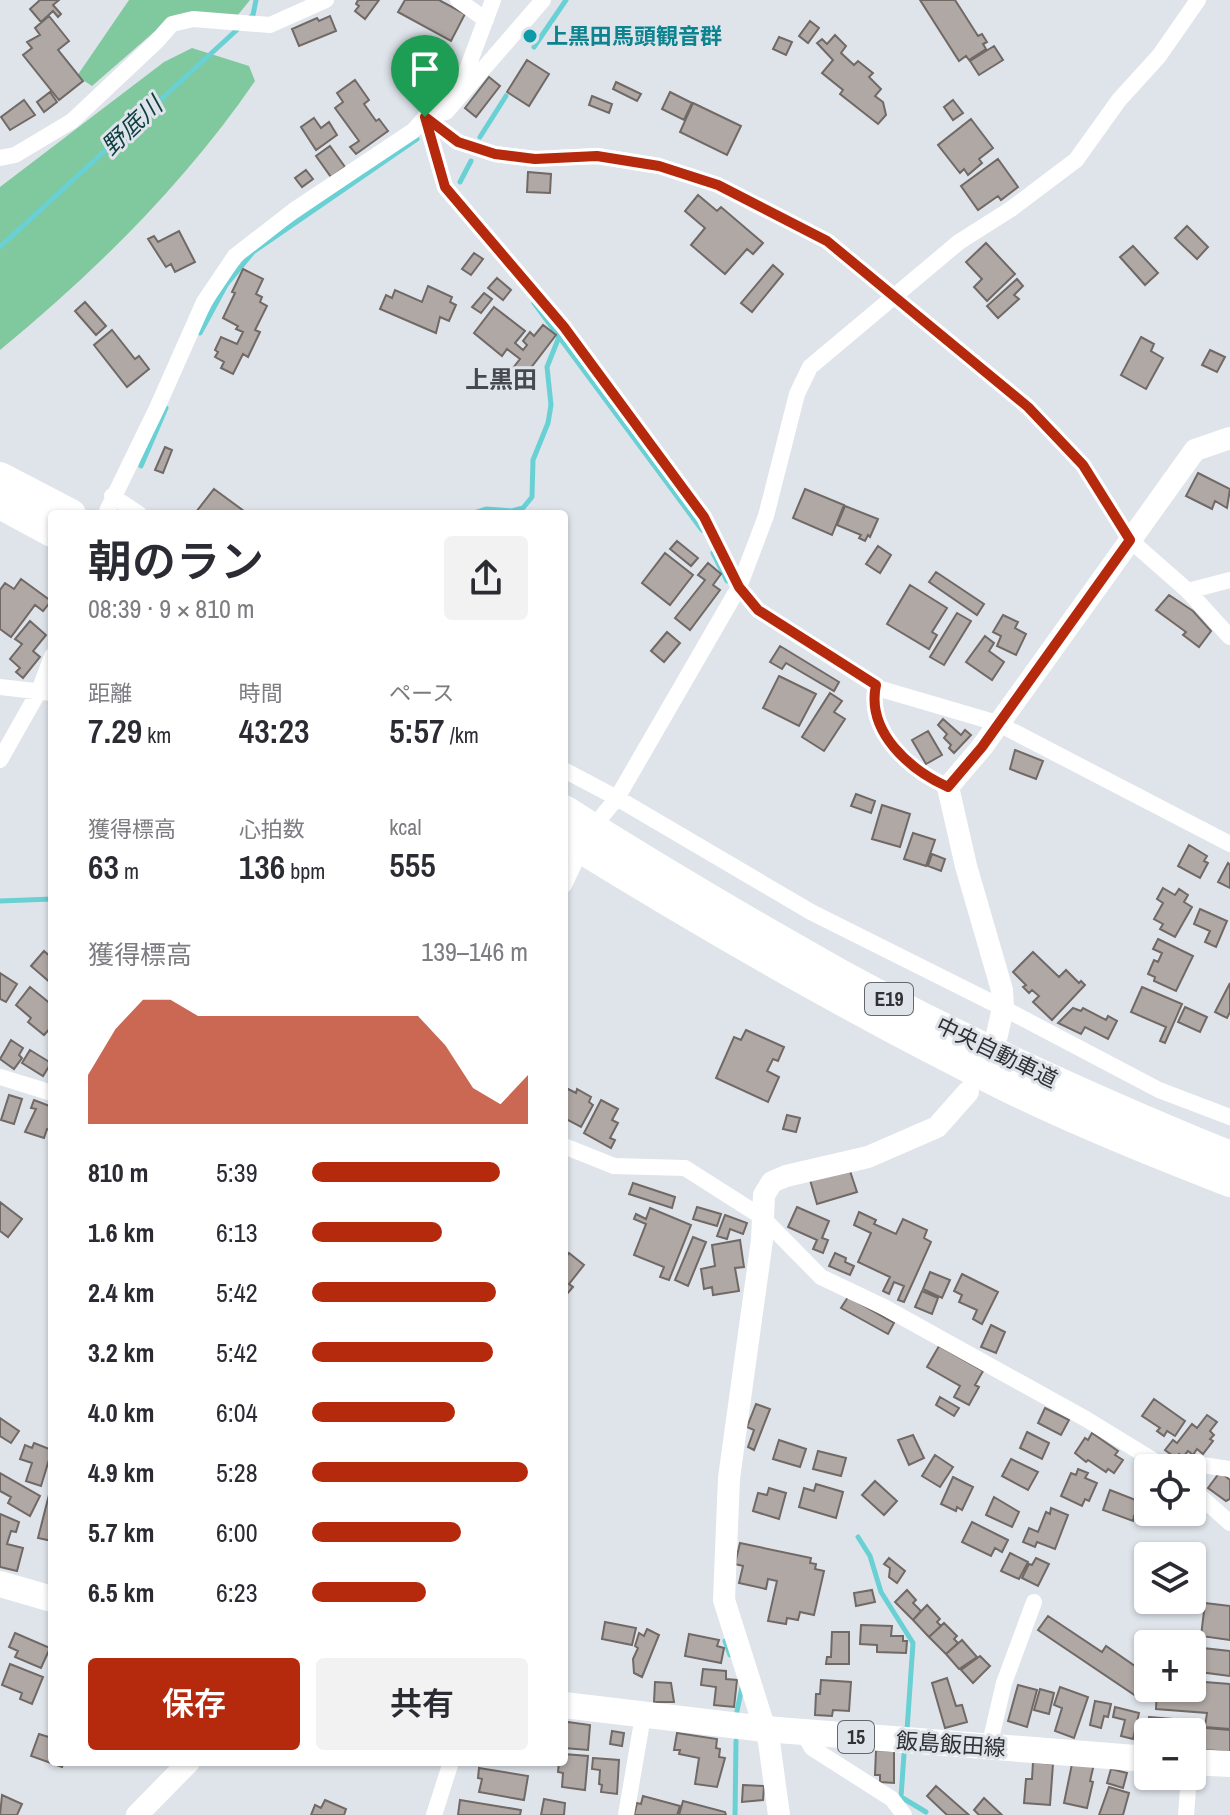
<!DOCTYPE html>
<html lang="ja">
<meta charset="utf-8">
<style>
body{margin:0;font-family:"Archivo Narrow","Noto Sans JP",sans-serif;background:#f2f2f3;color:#2b2b33;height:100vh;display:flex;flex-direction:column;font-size:30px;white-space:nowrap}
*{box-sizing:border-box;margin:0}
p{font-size:26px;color:#7c7c81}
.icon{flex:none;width:44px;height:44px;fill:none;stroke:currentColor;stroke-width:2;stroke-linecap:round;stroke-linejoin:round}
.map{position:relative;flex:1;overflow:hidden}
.sheet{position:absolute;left:48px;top:510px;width:520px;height:1256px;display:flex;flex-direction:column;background:#fff;border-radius:8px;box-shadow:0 2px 6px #0004}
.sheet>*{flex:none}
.tools{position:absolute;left:1134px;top:1454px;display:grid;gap:16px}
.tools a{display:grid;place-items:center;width:72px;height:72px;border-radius:8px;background:#fff;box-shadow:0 2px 6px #0004;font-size:40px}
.pin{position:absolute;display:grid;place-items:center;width:68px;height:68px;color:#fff;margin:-82px -34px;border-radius:50% 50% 50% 0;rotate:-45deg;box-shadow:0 0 8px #0007}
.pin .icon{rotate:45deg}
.round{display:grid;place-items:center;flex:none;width:84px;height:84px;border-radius:8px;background:#f2f2f3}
.overview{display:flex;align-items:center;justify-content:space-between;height:136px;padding:0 40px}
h1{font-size:44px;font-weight:600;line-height:60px}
.metrics{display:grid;grid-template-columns:repeat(3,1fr);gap:12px;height:136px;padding:8px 40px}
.metrics div{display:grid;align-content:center}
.metrics b{font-size:34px;font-weight:600}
.metrics small{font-size:22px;font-weight:400}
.metrics p{font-size:22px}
.chart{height:224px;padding:16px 40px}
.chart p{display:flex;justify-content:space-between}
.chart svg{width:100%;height:144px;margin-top:8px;fill:#b5290d;opacity:.7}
.button{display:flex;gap:16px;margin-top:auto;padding:16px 40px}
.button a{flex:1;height:92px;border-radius:8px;background:#b5290d;color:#fff;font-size:32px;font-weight:600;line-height:92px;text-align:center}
.button a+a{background:#f2f2f3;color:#2b2b33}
ul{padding:0 40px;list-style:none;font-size:26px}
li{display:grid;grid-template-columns:128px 96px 1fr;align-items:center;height:60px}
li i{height:20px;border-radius:10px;background:#b5290d}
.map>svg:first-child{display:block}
.forest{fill:#80c89d}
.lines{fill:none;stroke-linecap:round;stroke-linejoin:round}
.stream{stroke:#69d0d4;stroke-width:5}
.building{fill:#b0a8a4;stroke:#706965;stroke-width:2}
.minor{stroke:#fff;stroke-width:16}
.tertiary{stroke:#fff;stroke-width:22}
.primary{stroke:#fff;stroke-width:26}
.motorway{stroke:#fff;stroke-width:30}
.route-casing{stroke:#fff;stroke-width:16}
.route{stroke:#b5290d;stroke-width:10}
.culture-dot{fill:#0f9aa8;stroke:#dfe4eb;stroke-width:3}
.labels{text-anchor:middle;stroke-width:6;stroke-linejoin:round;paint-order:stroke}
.shield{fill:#dfe4eb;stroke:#64676c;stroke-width:2}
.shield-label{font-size:20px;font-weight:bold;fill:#303235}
.culture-label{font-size:22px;font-weight:bold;fill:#0d838f;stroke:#dfe4eb;text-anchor:start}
.street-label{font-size:22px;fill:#303235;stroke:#dfe4eb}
.water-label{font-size:24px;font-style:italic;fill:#0d3e40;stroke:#dfe4eb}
.neighbourhood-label{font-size:24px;font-weight:bold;fill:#464a50;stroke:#dfe4eb}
</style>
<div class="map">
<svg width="1230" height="1815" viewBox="0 0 1230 1815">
<rect width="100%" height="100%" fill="#dfe4eb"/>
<path class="forest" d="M129 0H250L233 21 181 15 154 32 92 86 77 76Z
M192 48 249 66 255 81C185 183 95 272 0 350V187L164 62Z"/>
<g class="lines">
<path class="stream" d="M247 20 253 15 256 0
M534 47 566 0
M480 137 506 96
M460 182 471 161
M0 247 240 27
M534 303 702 530
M200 333 226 285 253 252 417 139
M141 466 166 408
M471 514 486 509 512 511 523 508 532 497 533 460 548 423 551 405 547 367 559 337
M713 553 727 581
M0 901 52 899
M858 1537 870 1556 881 1592 913 1643 907 1730
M725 1641 730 1655
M737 1711 742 1687
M904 1754 901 1797 926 1812
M735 1815 736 1741"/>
</g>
<path class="building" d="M40 0H59L53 5 61 14 58 17 53 11 41 22 30 9Z
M358 0H379L365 19 355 11 359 6 356 4Z
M405 0H439L465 14 451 41 398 12Z
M920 0H955L978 36 982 34 987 42 983 44 986 49 969 60 966 56 959 61Z
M49 16 69 41 58 50 83 81 59 100 23 55 32 48 27 42 40 35 35 28Z
M330 16 336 31 299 46 292 29 317 18 319 21Z
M810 21 819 28 808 43 799 36Z
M835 35 846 46 841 53 854 65 858 61 873 73 869 77 881 89 875 96 883 102 886 115 878 124 840 94 843 90 822 73 833 60 817 43 822 39 827 44Z
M779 37 792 42 786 55 773 49Z
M994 46 1003 60 979 75 970 61Z
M527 60 549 74 529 106 507 92Z
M489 77 500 86 476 117 465 108Z
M355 80 369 100 364 104 376 121 379 119 388 131 356 154 350 147 359 141 335 108 343 102 337 93Z
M616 82 641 94 637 101 613 89Z
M50 92 57 102 44 112 37 102Z
M670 92 692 103 684 120 662 109Z
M592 96 612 104 609 113 589 105Z
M24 100 35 115 10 130 1 117Z
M953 100 963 113 953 120 944 107Z
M693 103 741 126 727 155 680 132Z
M314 118 321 128 329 122 337 135 316 150 301 127Z
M971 119 993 148 979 159 982 163 968 175 964 169 960 173 938 145Z
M330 146 345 167 331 177 316 156Z
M998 159 1018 187 1001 200 998 196 978 210 961 186Z
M306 170 313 179 302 187 295 178Z
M528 172 551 174 550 193 527 192Z
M698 195 717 211 721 207 763 243 753 254 747 249 725 274 691 245 705 228 685 211Z
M1187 226 1208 247 1197 259 1175 238Z
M179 231 195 262 175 272 171 264 166 267 148 239 154 236 158 242Z
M986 243 1015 274 987 301 974 287 982 279 966 262Z
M1133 246 1158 273 1145 285 1120 257Z
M474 253 483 259 471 275 462 269Z
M773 265 783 274 752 312 741 303Z
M243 269 263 279 256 294 262 297 260 302 267 306 255 330 260 332 248 357 243 354 233 374 221 368 224 362 215 357 218 352 215 350 221 337 237 344 243 332 236 329 238 326 223 318 235 293 232 292Z
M497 278 511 290 503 300 488 288Z
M1017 279 1023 286 1014 295 1019 299 998 318 987 306Z
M428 286 452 297 450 302 456 305 449 321 440 317 436 333 380 309 386 295 392 298 395 290 422 302Z
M484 293 492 299 481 313 472 307Z
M85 302 106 326 96 335 75 311Z
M494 307 525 331 515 343 523 350 527 345 523 341 530 332 534 336 543 325 556 335 520 382 509 373 520 359 507 349 502 356 474 333Z
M112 330 135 359 139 356 149 369 127 387 94 345Z
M1141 337 1154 344 1151 351 1163 358 1146 389 1121 375Z
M1210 350 1225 357 1217 372 1202 365Z
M165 447 172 450 163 473 155 470Z
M1198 473 1230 489 1227 508 1215 501 1212 509 1186 496Z
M214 489 248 514H198L196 512Z
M805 489 844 505 832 535 793 518Z
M845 506 878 519 870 537 868 535 865 541 859 538 861 535 837 525Z
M677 541 698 558 691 566 670 549Z
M878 546 891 555 880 573 866 564Z
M665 553 693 575 670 605 642 583Z
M708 563 721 574 713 585 720 590 690 630 675 618 705 580 698 575Z
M936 572 984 604 977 615 929 582Z
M21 579 51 601 43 611 35 605 11 637 0 629V590L5 583 14 589Z
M910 585 947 608 932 632 937 635 929 649 887 624Z
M1169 595 1193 611 1211 631 1199 647 1183 635 1186 632 1156 610Z
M957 613 971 621 944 665 930 657Z
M1003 615 1018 622 1015 628 1026 634 1016 655 997 646 1001 636 993 632Z
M30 621 46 635 33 651 40 657 23 678 16 672 20 668 10 659 22 644 15 639Z
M667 632 680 643 664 662 651 651Z
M985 636 994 643 989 651 1004 662 992 680 966 662Z
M780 646 839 682 834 691 786 663 782 669 770 662Z
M779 676 816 694 799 726 763 708Z
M830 693 842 701 834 712 845 719 824 751 802 737Z
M943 719 961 735 965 730 971 735 954 753 949 748 951 745 944 738 947 734 938 725Z
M928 731 942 755 926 764 912 740Z
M1015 750 1043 761 1036 779 1010 769Z
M856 794 875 801 871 813 851 806Z
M882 805 910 814 900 847 872 839Z
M913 833 935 840 926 866 904 859Z
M1189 845 1207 856 1204 861 1208 863 1200 878 1178 866Z
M932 854 945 859 941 871 928 866Z
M1228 863 1230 865V888L1218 882Z
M1163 888 1175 895 1179 889 1188 895 1184 902 1192 907 1175 937 1160 929 1163 924 1154 919 1163 903 1157 899Z
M1200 909 1227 921 1216 947 1205 942 1210 931 1194 924Z
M1158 939 1193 956 1176 991 1154 981 1155 977 1148 974 1154 960 1158 962 1162 953 1153 949Z
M44 951 52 958V984L31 966Z
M1033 952 1059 977 1066 970 1079 983 1081 981 1085 985 1052 1020 1033 1002 1039 996 1032 990 1029 993 1023 987 1026 985 1013 972Z
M0 973 17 984 6 1002 0 999Z
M1230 983V1012L1227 1018 1215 1012Z
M30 987 52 1005V1026L44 1035 28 1022 31 1018 16 1005Z
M1142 987 1182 1004 1165 1043 1160 1041 1166 1027 1131 1012Z
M1185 1007 1207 1017 1200 1032 1178 1022Z
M1073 1008 1081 1011 1083 1008 1106 1020 1108 1016 1117 1021 1108 1039 1085 1027 1081 1034 1058 1023Z
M746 1030 784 1047 778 1061 773 1059 767 1071 779 1077 768 1102 716 1078 734 1037 741 1040Z
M11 1040 23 1048 19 1055 22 1058 14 1069 0 1059Z
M30 1050 51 1063 43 1076 22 1063Z
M564 1087 576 1093 577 1089 591 1097 589 1102 593 1105 581 1127 564 1118Z
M9 1095 22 1099 14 1124 1 1120Z
M34 1100 52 1107V1131L47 1129 44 1138 25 1132 36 1109 31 1108Z
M601 1100 618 1109 612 1120 618 1123 610 1138 615 1140 611 1148 584 1133Z
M787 1115 800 1118 796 1132 783 1129Z
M849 1168 857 1192 817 1204 810 1180Z
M633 1183 675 1197 672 1208 629 1194Z
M0 1202 22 1219 8 1237 0 1231Z
M697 1207 721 1214 717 1226 693 1219Z
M797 1207 829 1221 822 1238 828 1240 823 1253 813 1249 817 1240 788 1227Z
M650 1208 691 1225 669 1280 660 1277 664 1267 634 1255 646 1224 634 1219 636 1214 646 1219Z
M859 1212 876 1220 874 1224 896 1234 903 1219 927 1230 924 1238 931 1242 904 1302 898 1300 904 1286 894 1282 889 1294 883 1291 890 1277 858 1262 871 1233 854 1225Z
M725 1215 747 1223 743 1234 730 1229 727 1239 717 1236Z
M693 1237 706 1242 688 1286 675 1280Z
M740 1240 744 1267 735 1268 739 1291 713 1295 712 1287 704 1289 701 1269 715 1266 712 1245Z
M569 1253 584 1265 569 1284 573 1287 567 1294 564 1292V1259Z
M835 1253 846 1258 845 1262 854 1266 850 1275 829 1266Z
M930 1272 950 1280 942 1298 923 1289Z
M962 1274 998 1292 982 1324 973 1319 977 1310 959 1302 962 1295 954 1291Z
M922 1291 938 1298 932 1314 915 1307Z
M848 1297 894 1323 888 1334 841 1308Z
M991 1325 1005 1332 996 1353 981 1347Z
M939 1346 983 1371 975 1385 979 1387 969 1405 954 1397 960 1386 927 1367Z
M940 1397 959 1408 954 1416 936 1405Z
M1154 1399 1185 1421 1175 1436 1167 1431 1164 1436 1157 1431 1160 1428 1142 1416Z
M756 1404 770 1409 754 1450 748 1447 754 1430 747 1427Z
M1045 1408 1069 1420 1061 1435 1038 1423Z
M1207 1415 1217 1422 1210 1431 1214 1435 1210 1439 1213 1441 1203 1454 1197 1449 1193 1455 1188 1451 1183 1457 1179 1454 1176 1458 1165 1450 1173 1440 1177 1443 1192 1424 1197 1428Z
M0 1418 19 1431 11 1443 0 1436Z
M1027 1432 1049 1443 1042 1459 1020 1448Z
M1092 1433 1118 1451 1115 1455 1123 1460 1114 1473 1108 1469 1106 1472 1088 1460 1086 1462 1075 1453 1085 1438 1088 1440Z
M913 1435 924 1458 909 1465 898 1440Z
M779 1440 806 1449 800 1467 773 1459Z
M34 1443 52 1450 41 1486 26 1481 32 1463 20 1459 25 1445 32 1448Z
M818 1451 846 1458 841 1476 813 1469Z
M935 1455 953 1467 940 1487 922 1476Z
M1011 1459 1038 1472 1028 1490 1002 1476Z
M1078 1469 1088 1473 1085 1478 1097 1483 1089 1501 1085 1499 1082 1506 1061 1496 1071 1473 1076 1475Z
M1220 1472 1230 1480V1499L1226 1501 1208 1488Z
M0 1473 40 1496 30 1516 8 1503 11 1497 0 1491Z
M953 1477 973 1487 962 1510 957 1507 956 1511 941 1504Z
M875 1481 897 1501 884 1515 862 1495Z
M816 1484 843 1492 836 1518 799 1507 804 1488 814 1491Z
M51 1487 52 1488V1541L38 1538Z
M769 1488 786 1493 779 1519 753 1511 758 1493 767 1495Z
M1110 1490 1146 1504 1141 1519 1134 1516 1133 1521 1103 1510Z
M994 1497 1019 1512 1012 1527 986 1515Z
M1051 1508 1068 1515 1055 1549 1037 1542 1035 1547 1023 1542 1029 1528 1038 1532 1046 1512 1050 1514Z
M0 1514 19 1522 16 1532 11 1531 7 1544 23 1548 17 1571 0 1567Z
M972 1522 1008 1540 1002 1552 995 1548 991 1556 962 1542Z
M740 1543 811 1558 810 1563 816 1564 815 1569 824 1571 814 1615 800 1612 798 1620 787 1618 786 1624 768 1621 777 1581 768 1579 766 1589 739 1583 743 1566 735 1564Z
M1010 1553 1028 1562 1019 1579 1001 1571Z
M889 1558 905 1571 897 1583 889 1577 890 1568 884 1564Z
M1036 1558 1049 1564 1038 1586 1022 1578 1029 1564 1032 1565Z
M872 1590 875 1602 856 1606 854 1593Z
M907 1590 916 1600 913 1603 921 1611 913 1620 895 1602Z
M1205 1603 1230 1606V1640L1201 1636Z
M927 1605 940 1619 937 1622 941 1626 929 1637 913 1620Z
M1048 1616 1102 1652 1106 1646 1135 1666 1138 1660 1147 1666 1143 1673 1148 1677 1144 1683 1147 1686 1139 1698 1038 1630Z
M605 1622 636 1628 632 1645 602 1639Z
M944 1623 957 1636 954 1639 958 1643 946 1654 929 1637Z
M861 1625 892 1626 891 1636H903V1641H907L906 1653 877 1652V1645L860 1644Z
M647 1629 659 1635 642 1677 634 1673 633 1659 638 1648 635 1646 639 1633 644 1636Z
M832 1632H849V1664H826L827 1657H831Z
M15 1633 50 1648 41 1668 15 1657 18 1651 9 1647Z
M689 1634 719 1640 717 1646 724 1648 721 1663 685 1656Z
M1173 1638 1204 1642 1203 1648 1230 1651V1676L1192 1671V1644H1173Z
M962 1640 977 1657 959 1669 946 1654Z
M980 1656 990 1666 973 1683 961 1670Z
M10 1664 43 1677 32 1704 20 1699 22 1693 2 1685Z
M703 1669 726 1671V1679L737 1680 734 1707 714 1705 716 1687 701 1685Z
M947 1678 956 1706 962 1705 967 1722 945 1728 932 1683Z
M821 1680 851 1682 849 1711 833 1710 832 1716 815 1715 816 1694H820Z
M1192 1681 1230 1684V1729L1205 1727 1207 1713 1156 1709 1157 1688H1192Z
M655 1682 671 1683 674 1702H654Z
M1018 1685 1037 1690 1027 1727 1008 1721Z
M1060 1687 1088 1697 1074 1738 1055 1731 1062 1708 1054 1705Z
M1040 1689 1054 1693 1049 1714 1034 1710Z
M1095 1701 1111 1704 1108 1717 1104 1716 1101 1728 1090 1725Z
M1115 1707 1139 1713 1133 1739 1121 1736 1125 1720 1113 1717Z
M1149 1717 1196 1721 1195 1727 1230 1730V1752L1192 1749V1732H1148Z
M568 1722 590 1725 588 1750 564 1748V1724Z
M612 1731 624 1733 622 1746 610 1744Z
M677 1733 717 1739 716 1748 720 1749 719 1757 725 1758 717 1787 695 1784 699 1758 679 1754 680 1750H674Z
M39 1734 52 1738V1762H64L62 1767 31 1756Z
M876 1750 894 1751V1783L880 1782V1775H875Z
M564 1754 588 1756 585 1790 562 1787 563 1773 558 1772 559 1762H564Z
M593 1758 619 1760 617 1794 601 1792 602 1785 599 1784 600 1770 592 1769Z
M1073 1759 1094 1764 1090 1781 1093 1782 1087 1808 1064 1803Z
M1033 1762 1053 1764 1050 1805 1024 1803 1026 1779H1032Z
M479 1768 528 1776 524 1800 479 1792 482 1779 478 1778Z
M1111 1769 1127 1773 1123 1788 1107 1783Z
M743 1785 764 1786 763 1800 742 1802Z
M936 1786 969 1815H947L927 1796Z
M1109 1787 1129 1793 1123 1815H1099Z
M2 1795 22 1804 17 1815H0Z
M643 1796 680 1806 677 1815H634L637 1803 641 1804Z
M984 1798 1002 1815H979L974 1810Z
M544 1799 565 1803 564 1815H541Z
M325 1800 346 1809 344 1815H311L315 1805 321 1808Z
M460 1800 521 1810 520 1815H458Z
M683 1801 725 1812 726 1815H679Z"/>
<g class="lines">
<path class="minor" d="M458 0 486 20
M425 117 445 187 564 327 704 517 739 587 758 610 881 689 997 723 1230 844
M425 117 458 142 495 154 535 159 597 156 659 166 718 185 827 241 1028 407 1083 465 1130 540 1188 591 1230 637
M425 117 446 112 543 0
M0 158 15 155 72 121 156 42 172 24 193 19 270 25 326 0
M112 496 139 514
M107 511 157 408 204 302 235 256 293 211 413 131 466 72 493 0
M1188 591 1230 580
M876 685C866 732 910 770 948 787
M0 687 52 693
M0 760 39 691 52 656
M564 770 617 798 811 912 1003 1008 1159 1090 1230 1117
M603 815 617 798 739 587 766 516 797 394 810 367 959 242 1011 209 1076 160 1119 100 1159 56 1198 0
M564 885 574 864
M0 1077 52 1093
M564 1146 614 1166 685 1168 762 1217 821 1277 884 1307 1086 1419 1166 1468
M1186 1468 1196 1464 1230 1469
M1192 1489 1230 1523
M803 1733 812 1748 892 1799 904 1815
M989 1747 1004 1683 1034 1602
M434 1815 451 1762
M626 1815 643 1716
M1186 1815 1189 1776"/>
<path class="tertiary" d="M997 1035 1003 1008 1002 990 966 866 948 787 982 747 1195 450 1230 438
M137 1815 189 1762
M779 1815 769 1742 724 1600 729 1478 762 1240 764 1195 772 1182 786 1176 868 1157 937 1127 968 1092"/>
<path class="primary" d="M0 1584 52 1599
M564 1705 765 1729 1148 1759
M1192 1762 1230 1764"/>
<path class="motorway" d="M0 477 71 514
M0 504 52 532
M564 810C654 867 747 922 840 974 966 1043 1098 1102 1230 1156
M564 838C708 927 855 1012 1007 1087 1080 1123 1155 1153 1230 1182"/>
</g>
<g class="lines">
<g class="route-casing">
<path id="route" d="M425 117 458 142 495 154 535 159 597 156 659 166 718 185 827 241 1028 407 1083 465 1130 540 982 747 948 787C910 770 866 732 876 685L758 610 739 587 704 517 564 327 445 187Z"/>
</g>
<use href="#route" class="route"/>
</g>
<circle class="culture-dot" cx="530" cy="36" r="8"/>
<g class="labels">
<g class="shield">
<rect x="865" y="983" width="48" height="32" rx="6"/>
<rect x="838" y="1721" width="36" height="32" rx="6"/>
</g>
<g class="shield-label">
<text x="889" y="1006">E19</text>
<text x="856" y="1744">15</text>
</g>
<g class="culture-label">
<text x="546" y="44">上黒田馬頭観音群</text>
</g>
<g class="street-label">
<text transform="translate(997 1052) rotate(26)" y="8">中央自動車道</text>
<text transform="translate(951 1744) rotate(4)" y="8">飯島飯田線</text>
</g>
<g class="water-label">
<text transform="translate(132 126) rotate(-43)" y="8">野底川</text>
</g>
<g class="neighbourhood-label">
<text x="501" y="388">上黒田</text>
</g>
</g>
</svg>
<div class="tools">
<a><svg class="icon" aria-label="locate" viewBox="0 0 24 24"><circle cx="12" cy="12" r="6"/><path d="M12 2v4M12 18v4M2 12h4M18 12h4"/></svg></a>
<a><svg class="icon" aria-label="layers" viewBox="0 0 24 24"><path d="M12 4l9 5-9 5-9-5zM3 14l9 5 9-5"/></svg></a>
<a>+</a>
<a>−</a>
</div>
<div class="pin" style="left:425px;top:117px;background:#1e9e55"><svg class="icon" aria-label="arrive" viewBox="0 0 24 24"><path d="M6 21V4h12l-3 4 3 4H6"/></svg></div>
<section class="sheet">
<div class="overview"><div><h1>朝のラン</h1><p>08:39 · 9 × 810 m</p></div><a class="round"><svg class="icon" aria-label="share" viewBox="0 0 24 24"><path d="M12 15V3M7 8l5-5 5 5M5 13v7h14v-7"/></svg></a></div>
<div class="metrics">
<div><p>距離</p><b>7.29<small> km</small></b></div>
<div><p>時間</p><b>43:23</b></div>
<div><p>ペース</p><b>5:57<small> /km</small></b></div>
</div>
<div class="metrics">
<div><p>獲得標高</p><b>63<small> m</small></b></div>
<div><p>心拍数</p><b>136<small> bpm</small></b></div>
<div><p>kcal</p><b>555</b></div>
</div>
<div class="chart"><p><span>獲得標高</span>139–146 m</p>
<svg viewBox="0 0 160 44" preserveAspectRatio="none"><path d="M0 44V29L10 15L20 6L30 6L40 11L50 11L60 11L70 11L80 11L90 11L100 11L110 11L120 11L130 20L140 33L150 38L160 29V44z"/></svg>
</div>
<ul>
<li><b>810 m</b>5:39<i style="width:87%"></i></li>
<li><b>1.6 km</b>6:13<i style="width:60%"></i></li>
<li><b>2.4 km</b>5:42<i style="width:85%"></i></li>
<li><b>3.2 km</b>5:42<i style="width:84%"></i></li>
<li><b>4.0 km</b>6:04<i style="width:66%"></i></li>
<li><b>4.9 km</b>5:28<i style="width:100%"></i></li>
<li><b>5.7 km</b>6:00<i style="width:69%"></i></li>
<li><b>6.5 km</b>6:23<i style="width:53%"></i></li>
</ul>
<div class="button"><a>保存</a><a>共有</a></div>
</section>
</div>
